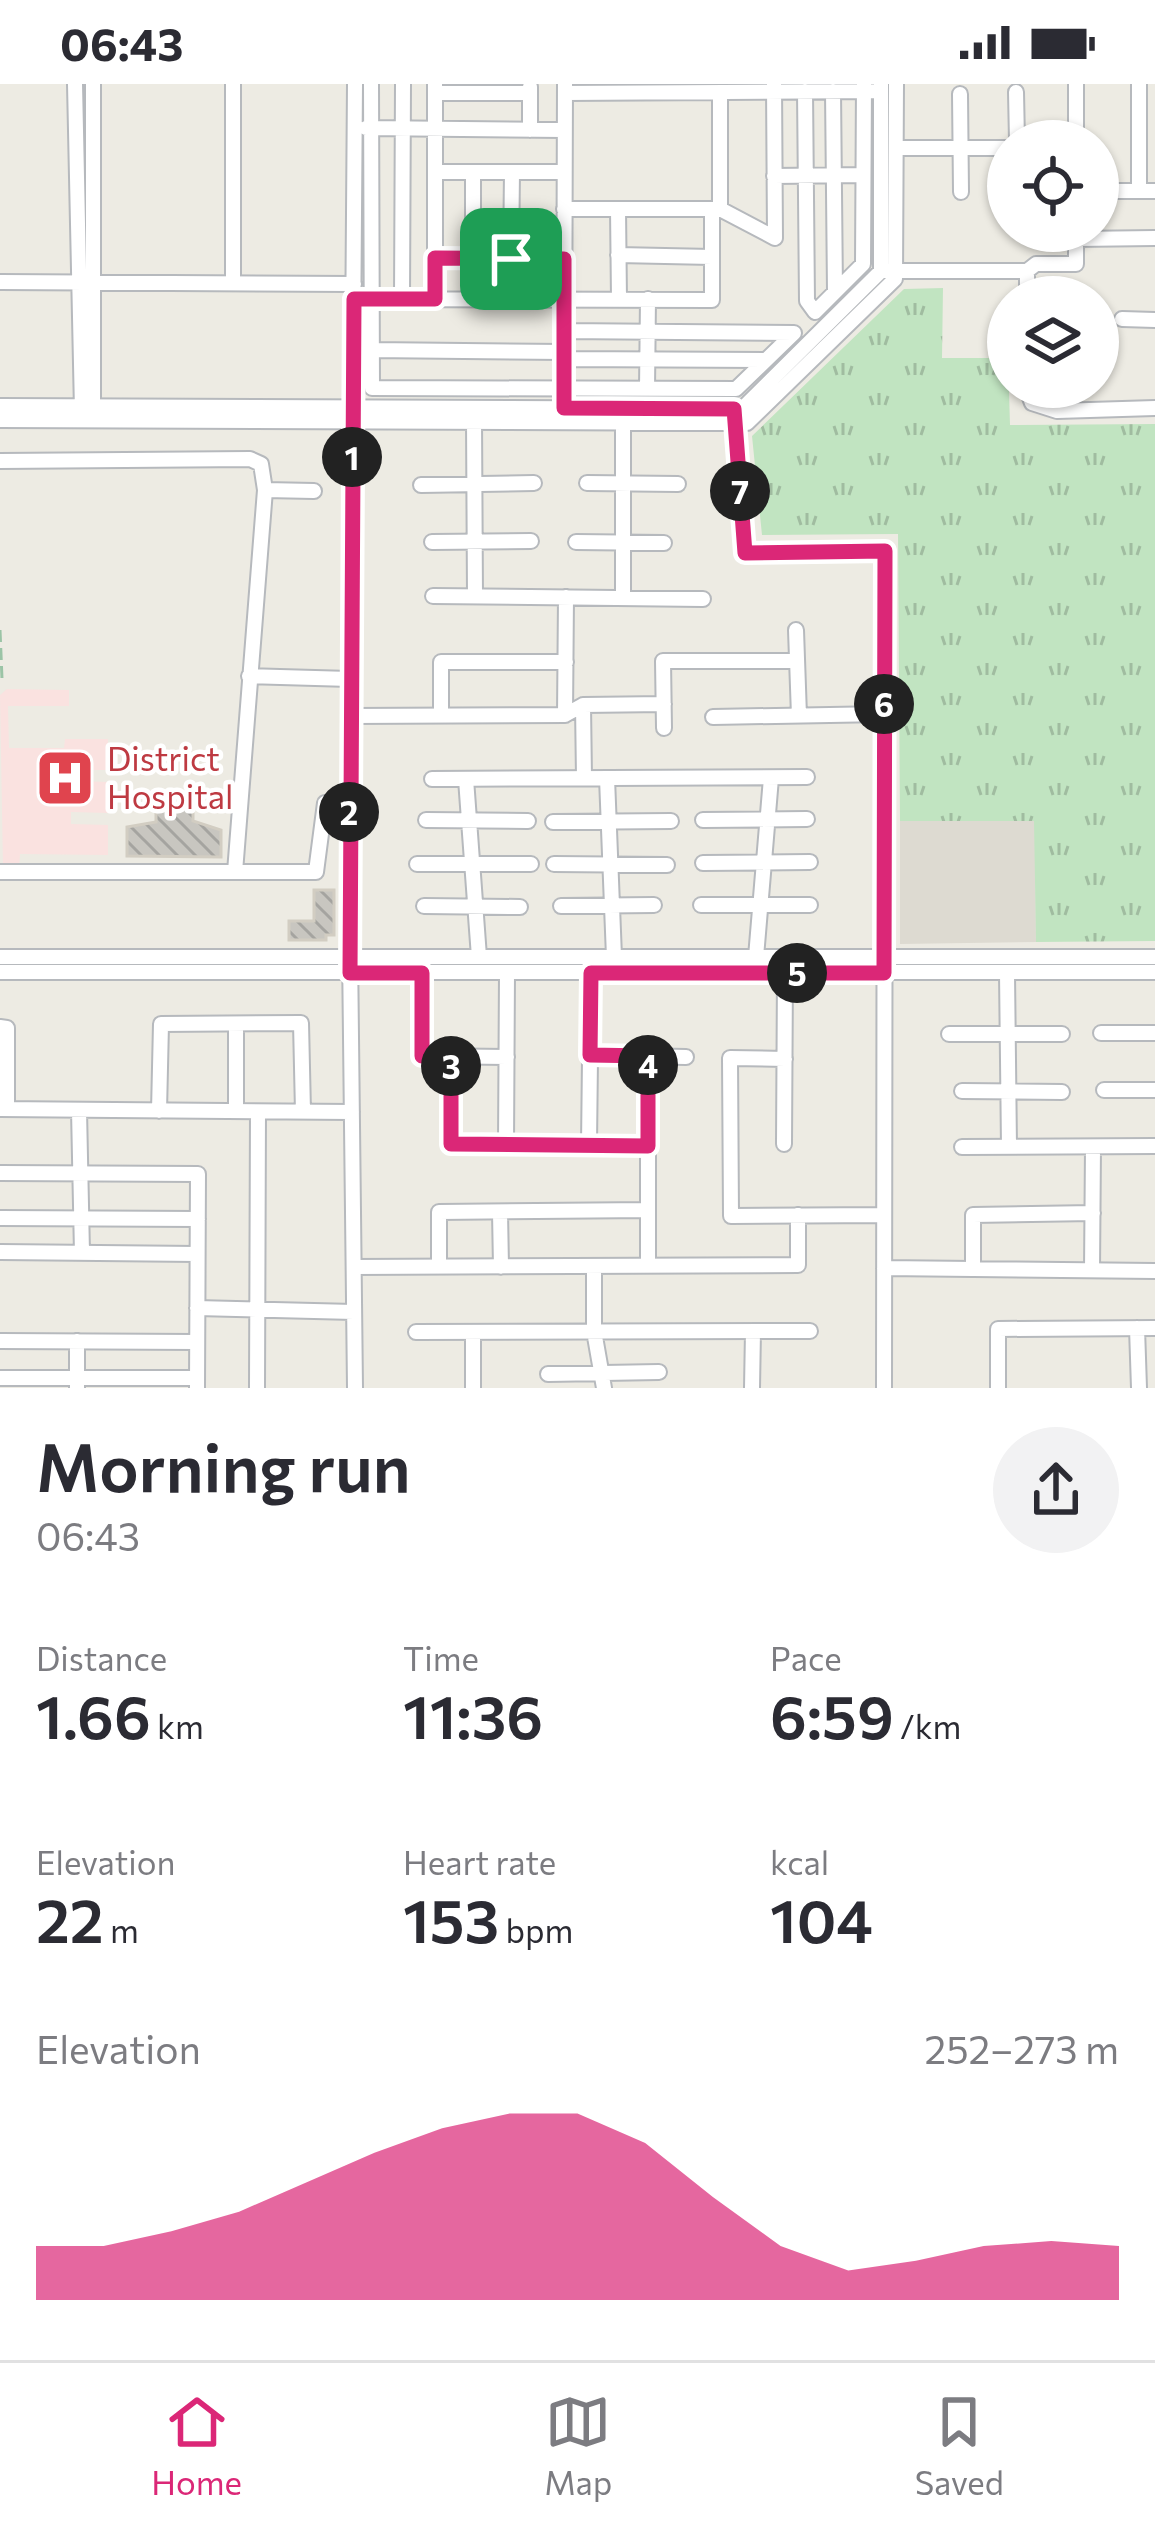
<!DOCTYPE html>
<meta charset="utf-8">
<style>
body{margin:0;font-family:Commissioner,sans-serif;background:#f2f2f3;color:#2b2b33;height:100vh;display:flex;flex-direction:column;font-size:45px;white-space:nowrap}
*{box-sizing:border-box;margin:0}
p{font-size:39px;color:#7c7c81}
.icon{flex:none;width:66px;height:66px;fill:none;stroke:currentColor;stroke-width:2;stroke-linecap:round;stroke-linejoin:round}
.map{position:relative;height:1304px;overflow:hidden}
.sheet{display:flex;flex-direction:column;background:#fff;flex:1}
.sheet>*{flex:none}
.controls{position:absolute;left:987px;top:36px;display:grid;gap:24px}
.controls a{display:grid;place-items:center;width:132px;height:132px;border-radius:50%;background:#fff;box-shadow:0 3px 9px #0004;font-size:60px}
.pin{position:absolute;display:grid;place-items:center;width:102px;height:102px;color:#fff;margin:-51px;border-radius:24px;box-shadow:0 6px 18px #0006}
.km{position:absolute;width:60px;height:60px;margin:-30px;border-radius:50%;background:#222;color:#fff;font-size:33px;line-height:60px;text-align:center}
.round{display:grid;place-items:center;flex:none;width:126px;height:126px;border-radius:63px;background:#f2f2f3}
.summary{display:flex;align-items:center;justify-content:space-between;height:204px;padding:0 36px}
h1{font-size:66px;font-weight:600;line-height:90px}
.stats{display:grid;grid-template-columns:repeat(3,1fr);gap:18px;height:204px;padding:12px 36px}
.stats div{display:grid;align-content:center}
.stats b{font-size:60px;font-weight:600}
.stats small{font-size:33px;font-weight:400}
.stats p{font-size:33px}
.chart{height:336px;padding:24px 36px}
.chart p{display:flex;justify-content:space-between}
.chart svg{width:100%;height:216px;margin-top:12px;fill:#db2777;opacity:.7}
.status{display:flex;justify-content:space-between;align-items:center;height:84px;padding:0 60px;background:#fff;direction:ltr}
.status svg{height:33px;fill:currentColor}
.menu{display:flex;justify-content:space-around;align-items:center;height:168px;border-top:3px solid #e1e1e2;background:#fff;font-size:33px;color:#7c7c81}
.menu a{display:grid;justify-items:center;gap:6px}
.menu .selected{color:#db2777}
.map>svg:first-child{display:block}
.education{fill:#dddad1}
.medical{fill:#fae2e0}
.grass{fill:url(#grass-tufts)}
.building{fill:url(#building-back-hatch);stroke:#d2cdc2;stroke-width:3}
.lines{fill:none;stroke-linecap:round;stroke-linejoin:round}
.minor-casing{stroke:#b6b9bd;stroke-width:18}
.path{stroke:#9bc4a6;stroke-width:3;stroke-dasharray:12 6;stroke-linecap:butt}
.minor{stroke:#fff;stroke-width:14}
.route-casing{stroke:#fff;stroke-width:24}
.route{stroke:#db2777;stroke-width:15}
.labels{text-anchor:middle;stroke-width:9;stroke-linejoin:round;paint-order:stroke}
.health-label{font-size:33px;fill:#be3a42;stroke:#fff;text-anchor:start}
</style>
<div class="status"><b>06:43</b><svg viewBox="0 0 49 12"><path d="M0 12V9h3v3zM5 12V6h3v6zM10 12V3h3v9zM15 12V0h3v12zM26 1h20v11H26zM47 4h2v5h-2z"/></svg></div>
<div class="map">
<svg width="1155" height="1304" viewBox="0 0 1155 1304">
<defs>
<pattern id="grass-tufts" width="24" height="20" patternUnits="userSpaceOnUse" patternTransform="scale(3)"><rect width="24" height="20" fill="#c1e4c1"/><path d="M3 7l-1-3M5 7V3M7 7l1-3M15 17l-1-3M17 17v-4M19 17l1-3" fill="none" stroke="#a0bca0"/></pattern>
<pattern id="building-back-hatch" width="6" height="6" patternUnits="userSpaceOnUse" patternTransform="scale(3)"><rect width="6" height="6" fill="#c8c6c0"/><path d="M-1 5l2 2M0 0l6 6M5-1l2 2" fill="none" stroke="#a5a4a0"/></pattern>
</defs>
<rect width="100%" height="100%" fill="#edebe3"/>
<path class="education" d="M900 737H1035L1036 858 900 860Z"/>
<path class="medical" d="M7 605 69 606V622H8L9 664H64L65 655H108V686H72L71 697 109 698 108 729 71 728V740L108 741V771L20 770 19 784H3L0 611Z"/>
<path class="grass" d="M943 204 942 274H1008L1010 341 1155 340V857L1036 858 1034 737H900L898 450 762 451 752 352 904 205Z"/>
<path class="building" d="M156 721 193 722V737L221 746V773L127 772V743L156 738Z
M314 806H334V851H326V856H289V837H314Z"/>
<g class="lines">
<g class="minor-casing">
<path id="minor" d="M75 0 82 326
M93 0V326
M371 0 372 304 736 305 794 249
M881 0V187
M805 7 807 217 815 228 863 180 864 0
M833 7 835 208
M720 8V125
M1016 8 1017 57
M435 9H530
M565 9 881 7
M960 10 961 108
M366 44 564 46
M530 46V3
M1076 57V0
M896 64H1008
M435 88H564
M473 88V174
M774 92 863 91
M1098 107H1155
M1139 107V0
M564 125H720L775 154 774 0
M618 125 619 215
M1076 155 1155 154
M618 171 712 173
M435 174 564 175
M511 175 512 88
M1027 187 1036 180H1076V147
M0 198 354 200
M233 199V0
M365 215 712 216V125
M402 215 403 0
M435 215V0
M1122 235 1155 236
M564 247 794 249
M372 266 564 268
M564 275 766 276
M1026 303 1032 319 1057 327 1155 324
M647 305 648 215
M564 313 565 0
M0 322 742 325 881 187H1027V213
M734 325 745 469 885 467 884 1304
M474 335 475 512
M0 336 747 339 895 195 896 0
M0 377 250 375 261 380 265 406 235 788
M587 399 678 400
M421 401 534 399
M265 406 314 407
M432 458 531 457
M576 458 664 459
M433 512 703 515
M623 514V337
M796 546 799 632
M249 592 350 595
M583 621 584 694
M565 631 566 513
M350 632 565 631 583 621 664 620
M441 632V578H566
M713 633 884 630
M664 644 663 577H797
M607 694 614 873
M432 695 807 693
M466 695 479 873
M426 736 528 737
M703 736 807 735
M553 738 671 737
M703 779 810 778
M417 780H531
M554 780 667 781
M0 788H316L325 719
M701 821H810
M424 822 520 823
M561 822 654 821
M0 873H1155
M756 873 771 694
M0 888H1155
M422 889V972L507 973
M1007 889 1009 1063
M236 940V1027
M0 943 7 944V1025
M1101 949H1155
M949 950H1062
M590 971 686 973
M451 973V1059L648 1062
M785 975 730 974 731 1132 884 1131
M1104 1006H1155
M962 1007 1062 1008
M0 1025 352 1028
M79 1026 82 1169
M159 1027 161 940 301 939 303 1028
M506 1060 507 889
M784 1060 785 889
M589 1061 591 889
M962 1063 1155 1062
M0 1089 198 1090 197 1304
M500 1128 501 1183
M0 1134 198 1135
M0 1168 197 1170
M594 1182V1247L604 1304
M648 1182V972
M354 1183 798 1181V1131
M439 1183V1128L648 1126
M884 1184 1155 1187
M973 1185V1131L1093 1129
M1092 1186 1093 1063
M197 1224 354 1228
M1137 1244 1139 1304
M416 1248 810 1247
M0 1257 197 1258
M77 1257V1304
M548 1290 659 1288
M0 1294H197
M257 1304 258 1028
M355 1304 349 778 355 0
M473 1304V1248
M752 1304 753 1247
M998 1304V1245L1155 1244"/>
</g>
<path class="path" d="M0 546 2 595"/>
<use href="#minor" class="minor"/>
</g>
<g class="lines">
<g class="route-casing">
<path id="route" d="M435 174 564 175V324L734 325 745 469 885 467 884 889H591L590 971 648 972V1062L451 1060V973L422 972V889H350L354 215H435Z"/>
</g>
<use href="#route" class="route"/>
</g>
<defs>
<g id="hospital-square" transform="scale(3)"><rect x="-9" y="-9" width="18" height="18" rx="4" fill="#e0444e" stroke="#fff"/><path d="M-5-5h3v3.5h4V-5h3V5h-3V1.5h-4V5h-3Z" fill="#fff"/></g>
</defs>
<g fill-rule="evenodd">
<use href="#hospital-square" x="65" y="694"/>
</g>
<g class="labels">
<g class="health-label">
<text x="107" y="687">District<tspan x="107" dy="38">Hospital</tspan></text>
</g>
</g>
</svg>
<div class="controls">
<a><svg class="icon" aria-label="locate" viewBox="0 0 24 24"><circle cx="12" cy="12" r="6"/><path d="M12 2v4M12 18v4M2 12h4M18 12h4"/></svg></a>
<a><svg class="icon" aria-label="layers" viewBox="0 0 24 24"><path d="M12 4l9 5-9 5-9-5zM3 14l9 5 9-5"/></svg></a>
</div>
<div class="pin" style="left:511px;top:175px;background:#1e9e55"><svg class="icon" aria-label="arrive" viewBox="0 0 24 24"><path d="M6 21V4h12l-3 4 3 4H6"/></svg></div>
<b class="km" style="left:352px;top:373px">1</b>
<b class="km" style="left:349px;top:728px">2</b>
<b class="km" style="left:451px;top:982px">3</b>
<b class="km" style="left:648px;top:981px">4</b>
<b class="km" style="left:797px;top:889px">5</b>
<b class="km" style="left:884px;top:620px">6</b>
<b class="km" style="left:740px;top:407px">7</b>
</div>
<section class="sheet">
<div class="summary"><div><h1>Morning run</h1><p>06:43</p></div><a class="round"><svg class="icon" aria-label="share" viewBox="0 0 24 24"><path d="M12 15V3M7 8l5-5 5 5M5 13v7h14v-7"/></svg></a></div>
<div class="stats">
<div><p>Distance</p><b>1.66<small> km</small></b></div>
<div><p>Time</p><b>11:36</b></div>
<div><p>Pace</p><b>6:59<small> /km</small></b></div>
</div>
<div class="stats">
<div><p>Elevation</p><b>22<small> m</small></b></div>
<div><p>Heart rate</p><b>153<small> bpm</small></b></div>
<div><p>kcal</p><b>104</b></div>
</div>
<div class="chart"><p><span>Elevation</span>252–273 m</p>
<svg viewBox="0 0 160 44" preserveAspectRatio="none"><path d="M0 44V33L10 33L20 30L30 26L40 20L50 14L60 9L70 6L80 6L90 12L100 23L110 33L120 38L130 36L140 33L150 32L160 33V44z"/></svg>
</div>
</section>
<nav class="menu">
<a class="selected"><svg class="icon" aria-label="home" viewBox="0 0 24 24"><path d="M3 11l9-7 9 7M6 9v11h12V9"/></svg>Home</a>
<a><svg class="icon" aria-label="map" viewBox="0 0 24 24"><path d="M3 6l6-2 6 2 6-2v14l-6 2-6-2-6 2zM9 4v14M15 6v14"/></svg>Map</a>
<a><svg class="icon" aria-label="saved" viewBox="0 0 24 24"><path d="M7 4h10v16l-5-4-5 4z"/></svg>Saved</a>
</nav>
